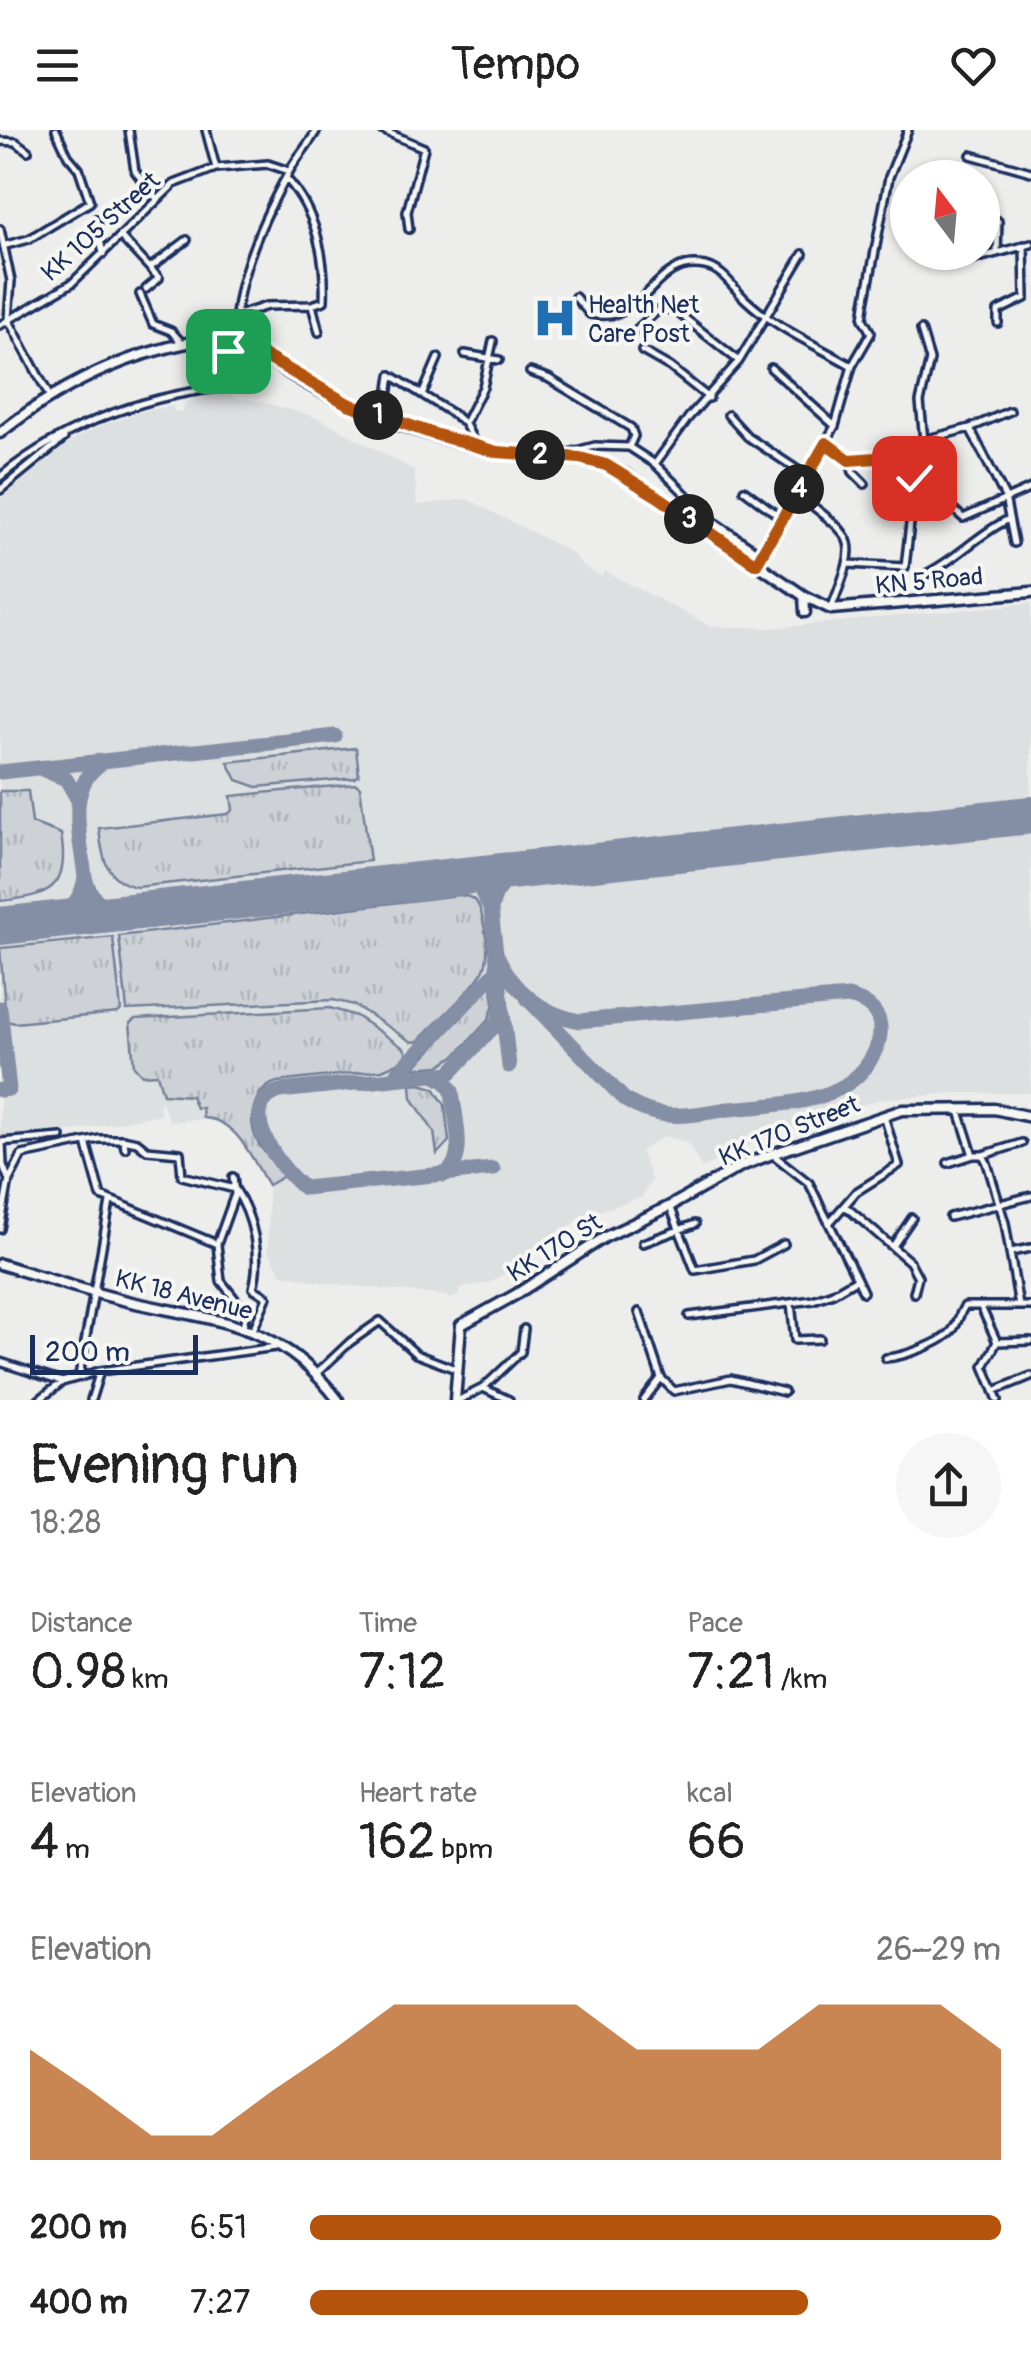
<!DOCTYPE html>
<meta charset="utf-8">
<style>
body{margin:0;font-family:Pangolin,sans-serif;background:#f6f6f6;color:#222;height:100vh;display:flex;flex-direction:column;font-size:38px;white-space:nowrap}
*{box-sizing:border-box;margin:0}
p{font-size:32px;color:#767676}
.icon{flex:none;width:55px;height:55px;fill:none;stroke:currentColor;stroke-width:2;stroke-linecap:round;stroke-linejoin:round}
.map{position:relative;height:1270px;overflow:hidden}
.details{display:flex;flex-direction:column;background:#fff;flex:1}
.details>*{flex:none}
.needle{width:65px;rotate:344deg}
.tools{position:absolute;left:890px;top:30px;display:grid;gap:20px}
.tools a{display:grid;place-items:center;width:110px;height:110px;border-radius:50%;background:#fff;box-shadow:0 2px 8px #0004;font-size:50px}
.scale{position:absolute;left:30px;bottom:25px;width:168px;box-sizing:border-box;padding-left:10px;border:5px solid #1b2f5e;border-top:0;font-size:28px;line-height:35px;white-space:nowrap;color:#1b2f5e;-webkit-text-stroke:8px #f6f6f2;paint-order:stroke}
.pin{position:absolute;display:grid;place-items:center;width:85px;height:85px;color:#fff;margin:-42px;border-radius:20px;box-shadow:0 5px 15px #0006}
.km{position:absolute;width:50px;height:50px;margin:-25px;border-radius:50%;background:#222;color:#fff;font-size:28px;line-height:50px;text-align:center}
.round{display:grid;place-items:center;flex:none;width:105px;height:105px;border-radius:52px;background:#f6f6f6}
.overview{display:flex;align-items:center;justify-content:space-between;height:170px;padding:0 30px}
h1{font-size:55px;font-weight:600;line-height:75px}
.figures{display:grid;grid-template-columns:repeat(3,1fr);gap:15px;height:170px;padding:10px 30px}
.figures div{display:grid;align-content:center}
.figures b{font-size:50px;font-weight:600}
.figures small{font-size:28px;font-weight:400}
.figures p{font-size:28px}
.chart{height:280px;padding:20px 30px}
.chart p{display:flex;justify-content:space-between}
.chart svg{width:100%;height:180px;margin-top:10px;fill:#b45309;opacity:.7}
ul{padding:0 30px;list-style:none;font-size:32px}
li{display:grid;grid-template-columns:160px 120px 1fr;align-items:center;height:75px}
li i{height:25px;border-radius:12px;background:#b45309}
header{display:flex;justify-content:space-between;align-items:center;height:130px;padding:0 30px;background:#fff;font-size:45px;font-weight:600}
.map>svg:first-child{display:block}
.built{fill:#dde0e1}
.grass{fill:url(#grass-tufts);stroke:#74809a;stroke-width:2.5}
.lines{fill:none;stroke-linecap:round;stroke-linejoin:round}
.taxiway{stroke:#848ea5;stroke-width:15}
.runway{stroke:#848ea5;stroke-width:38}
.street-casing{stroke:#1b2f5e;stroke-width:12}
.secondary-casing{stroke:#1b2f5e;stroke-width:15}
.street{stroke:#f6f6f2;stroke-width:5}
.secondary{stroke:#f6f6f2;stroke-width:8}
.route-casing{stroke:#fff;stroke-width:20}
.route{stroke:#b45309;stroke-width:12}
.labels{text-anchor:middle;stroke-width:8;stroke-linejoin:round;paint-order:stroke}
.street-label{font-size:25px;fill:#1b2f5e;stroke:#f6f6f2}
.poi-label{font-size:25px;fill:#1b2f5e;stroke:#f6f6f2;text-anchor:start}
</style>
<header><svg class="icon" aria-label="menu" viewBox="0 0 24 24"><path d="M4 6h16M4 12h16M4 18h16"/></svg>Tempo<svg class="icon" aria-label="heart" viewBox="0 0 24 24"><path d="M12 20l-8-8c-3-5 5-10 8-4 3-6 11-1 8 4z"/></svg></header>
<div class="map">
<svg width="1031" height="1270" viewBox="0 0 1031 1270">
<defs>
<pattern id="grass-tufts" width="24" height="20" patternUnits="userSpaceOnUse" patternTransform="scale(2.5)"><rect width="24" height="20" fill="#ced2d7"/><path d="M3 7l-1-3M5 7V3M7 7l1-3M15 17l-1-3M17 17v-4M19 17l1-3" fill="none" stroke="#b0b5bb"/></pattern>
</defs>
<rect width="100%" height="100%" fill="#edeeec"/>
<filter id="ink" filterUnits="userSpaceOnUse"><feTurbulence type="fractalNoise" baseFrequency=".01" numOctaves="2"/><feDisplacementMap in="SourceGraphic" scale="20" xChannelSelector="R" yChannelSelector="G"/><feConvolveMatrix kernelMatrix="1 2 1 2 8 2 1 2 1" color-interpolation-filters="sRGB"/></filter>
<g filter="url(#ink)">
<path class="built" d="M227 263 235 268 263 272 319 288 414 340 417 375 467 369 569 421 585 437 602 447 605 441 710 496 772 498 1031 473V963H959L880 969 755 1013 702 1038 687 1013 665 1006 640 1021 652 1050 642 1067 582 1087 531 1128 491 1152 459 1159V1166L448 1169 447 1166 325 1153 282 1144 268 1121V1055L233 1000 212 988 170 992 162 973 159 974 161 984 79 1000 0 1008V369L71 311 102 295 147 280 173 276 174 282 182 281 185 272Z"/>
<path class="grass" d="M356 618 359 645 355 648 257 657 237 650 228 632Z
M356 654 360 657 370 731 137 757C105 751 102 726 99 698L228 684 233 680 231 666Z
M0 661H28L32 693 61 704C70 759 49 766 0 771Z
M459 765C476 766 480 774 483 791 486 805 490 825 484 839 474 859 435 893 418 911L412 912 354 875 333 870 127 880 119 806Z
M113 807 121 880 118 883 15 893 6 891 0 818Z
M492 854 494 874 489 889 457 924 439 936 414 938Z
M330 878 356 886 404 918 407 924 398 933 382 940 277 952C252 960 246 992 259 1014 266 1025 276 1036 284 1046L268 1055C252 1029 237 989 203 988L202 978H196L191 966 163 964 157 944 142 945 134 936 130 893 135 889Z
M420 954 434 958 445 975 449 1011 437 1024 434 1002 412 968 411 955Z"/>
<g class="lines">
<path class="taxiway" d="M102 633C64 657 81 709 85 747 90 770 105 781 129 783
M42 639 66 649 78 670
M0 642 335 606
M456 747 479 757 491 780 509 936
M491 780C495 759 504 747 525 740
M45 792C67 783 82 772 85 747
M497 825C513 860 541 883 579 891L848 867C861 870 872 875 878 888 883 901 879 914 873 925 848 976 776 974 729 979 709 982 687 987 668 985 652 984 638 978 625 970L527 868
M0 878 9 959 0 960
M434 945 446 952 452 961C454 985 469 1030 444 1045
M392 949 495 843 498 835
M493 1039 304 1058C281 1040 232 975 280 961L450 943 498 892 502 877"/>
<path class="runway" d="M0 796 1031 685"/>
<g class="street-casing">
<path id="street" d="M129 0 135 41 156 68
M206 0 216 38
M382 0 424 18 407 82 409 99
M0 11 16 12 28 21
M971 25 1031 42
M286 48C316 81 326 127 324 171L312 175
M982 81 998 91 997 122
M96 89 103 124
M0 99 11 151 8 189 50 267
M121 107 159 148 146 159
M6 115 29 109 90 72 79 39 68 26 56 0
M952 135 1031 114
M151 137 187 110
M140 164 153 194 171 201 183 214
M575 167 590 184C651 196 649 126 705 136 723 139 734 159 746 170 777 199 816 215 852 236
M235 186 267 176 312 175 319 202
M998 193V181L1025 168 1024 115
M0 195 72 153 174 54 216 38 268 34 289 41
M921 200 930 230 920 272 924 310 970 298 1010 281
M633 203 657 181 672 178 739 231
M235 204C235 148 263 88 290 40 298 26 309 14 317 0
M642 221 670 237 709 268
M465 224 499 230
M771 238 835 296
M530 242 548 248 631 298 634 306 629 317 655 334 714 392 761 424
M423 263 438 228
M728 285 748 307 807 346
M385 288 391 245 456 286 465 294 476 316
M465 293 483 257 493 211
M970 298 1005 367 1014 413
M825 313 849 330 876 328 915 350 905 437 848 434
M561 325 595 316 629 317
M849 330 853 342 865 354
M655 334 689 287 739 231 803 124
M0 347C67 292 154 262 240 256V224
M928 356 963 388 1031 358
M0 360 64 308
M744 360 783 389
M797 364C859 412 859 406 831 479
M756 434 835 296 852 236 871 203 863 189 865 174 889 47 908 0
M926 444C957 429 978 404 1009 389
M959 981 973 1025H983L987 1033 1005 1093 1019 1176
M123 1009 137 1012 147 1020 180 1023 182 1046 235 1059C253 1086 262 1126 253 1158L267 1167 253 1200
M0 1012 61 1007
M2 1012 3 1035 8 1048
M86 1012 101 1066 217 1114 221 1151 246 1183 243 1196
M983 1025 1022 1013
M948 1033 973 1025
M670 1076 695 1140 754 1130 784 1114
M845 1076 910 1132 918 1147 914 1163
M950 1087 1031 1066
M830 1092 856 1062 899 1035 884 986
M0 1099 9 1050 22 1025 99 1009H123L125 1018
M643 1113 695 1094
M217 1114 235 1064 233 1047
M893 1116 912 1088
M1011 1122 1031 1118
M857 1149 863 1162
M791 1173 795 1210 820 1209
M981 1177 997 1212 984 1236 998 1270
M639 1182 661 1248 644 1270
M689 1186 813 1170 833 1163 857 1149 809 1053 772 1024
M997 1212 1031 1211
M886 1228C902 1227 945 1213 954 1198 959 1191 959 1183 965 1176H1031
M0 1232 62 1252
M317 1243 350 1212 380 1191 416 1224 458 1240
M79 1246 110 1072
M661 1248 674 1261 731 1249 784 1262
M483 1258 521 1222 524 1199
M994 1261 1031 1246
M39 1270 62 1252 100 1241 276 1217
M91 1270 100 1241
M459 1270 483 1258 509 1270"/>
</g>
<g class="secondary-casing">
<path id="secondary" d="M207 212 233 224H259
M0 303C71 246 148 214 239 205 247 211 254 218 262 225 328 274 417 305 497 322 545 331 577 320 625 344L804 466 831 479 1031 462
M804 466 805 482
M0 1134C42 1147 84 1161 127 1171 217 1192 277 1190 338 1270
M455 1270 461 1195 515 1165 605 1107 670 1076 741 1036 772 1024 902 980 994 979 1031 987"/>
</g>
<use href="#street" class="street"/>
<use href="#secondary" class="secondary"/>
</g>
</g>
<g class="lines" filter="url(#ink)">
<g class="route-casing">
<path id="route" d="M228 221 233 224 263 225 348 274 434 304 497 322 580 328 606 335 660 368 756 434 826 313 849 330 876 328 914 348"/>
</g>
<use href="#route" class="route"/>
</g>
<defs>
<g id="hospital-bare" transform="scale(3.45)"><path d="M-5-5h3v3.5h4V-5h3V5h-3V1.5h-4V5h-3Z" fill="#1f6fb2" stroke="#f6f6f2" stroke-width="2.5" paint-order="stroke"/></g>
</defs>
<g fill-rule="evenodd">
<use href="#hospital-bare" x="555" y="188"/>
</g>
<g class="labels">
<g class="street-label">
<text transform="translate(100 96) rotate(-42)" y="9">KK 105 Street</text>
<text transform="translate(929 450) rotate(-5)" y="9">KN 5 Road</text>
<text transform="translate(789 1000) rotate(-22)" y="9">KK 170 Street</text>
<text transform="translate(554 1117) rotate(-32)" y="9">KK 170 St</text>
<text transform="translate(184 1164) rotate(14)" y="9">KK 18 Avenue</text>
</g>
<g class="poi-label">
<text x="588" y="183">Health Net<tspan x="588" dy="29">Care Post</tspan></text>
</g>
</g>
</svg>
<div class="tools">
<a><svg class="needle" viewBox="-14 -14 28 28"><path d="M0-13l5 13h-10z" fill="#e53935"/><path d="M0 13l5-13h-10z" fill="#767676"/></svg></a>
</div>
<div class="scale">200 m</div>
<div class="pin" style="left:228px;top:221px;background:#1e9e55"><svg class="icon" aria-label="arrive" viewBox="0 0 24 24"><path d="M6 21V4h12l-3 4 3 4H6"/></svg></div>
<div class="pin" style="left:914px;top:348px;background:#d93025"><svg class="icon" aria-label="check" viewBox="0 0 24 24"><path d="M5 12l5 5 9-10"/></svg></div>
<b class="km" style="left:378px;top:285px">1</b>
<b class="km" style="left:540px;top:325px">2</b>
<b class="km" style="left:689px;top:389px">3</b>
<b class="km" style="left:799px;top:359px">4</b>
</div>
<section class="details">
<div class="overview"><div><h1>Evening run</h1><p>18:28</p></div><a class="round"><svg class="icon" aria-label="share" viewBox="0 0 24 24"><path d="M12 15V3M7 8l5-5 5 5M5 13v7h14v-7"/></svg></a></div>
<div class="figures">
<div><p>Distance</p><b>0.98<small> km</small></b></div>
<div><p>Time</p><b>7:12</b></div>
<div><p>Pace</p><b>7:21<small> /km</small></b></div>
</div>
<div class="figures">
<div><p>Elevation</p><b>4<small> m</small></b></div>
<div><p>Heart rate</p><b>162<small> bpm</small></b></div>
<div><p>kcal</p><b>66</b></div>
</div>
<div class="chart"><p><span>Elevation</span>26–29 m</p>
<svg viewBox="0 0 160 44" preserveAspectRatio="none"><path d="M0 44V17L10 27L20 38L30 38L40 27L50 17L60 6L70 6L80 6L90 6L100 17L110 17L120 17L130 6L140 6L150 6L160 17V44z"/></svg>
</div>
<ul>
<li><b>200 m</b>6:51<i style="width:100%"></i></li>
<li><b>400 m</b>7:27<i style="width:72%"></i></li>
</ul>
</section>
